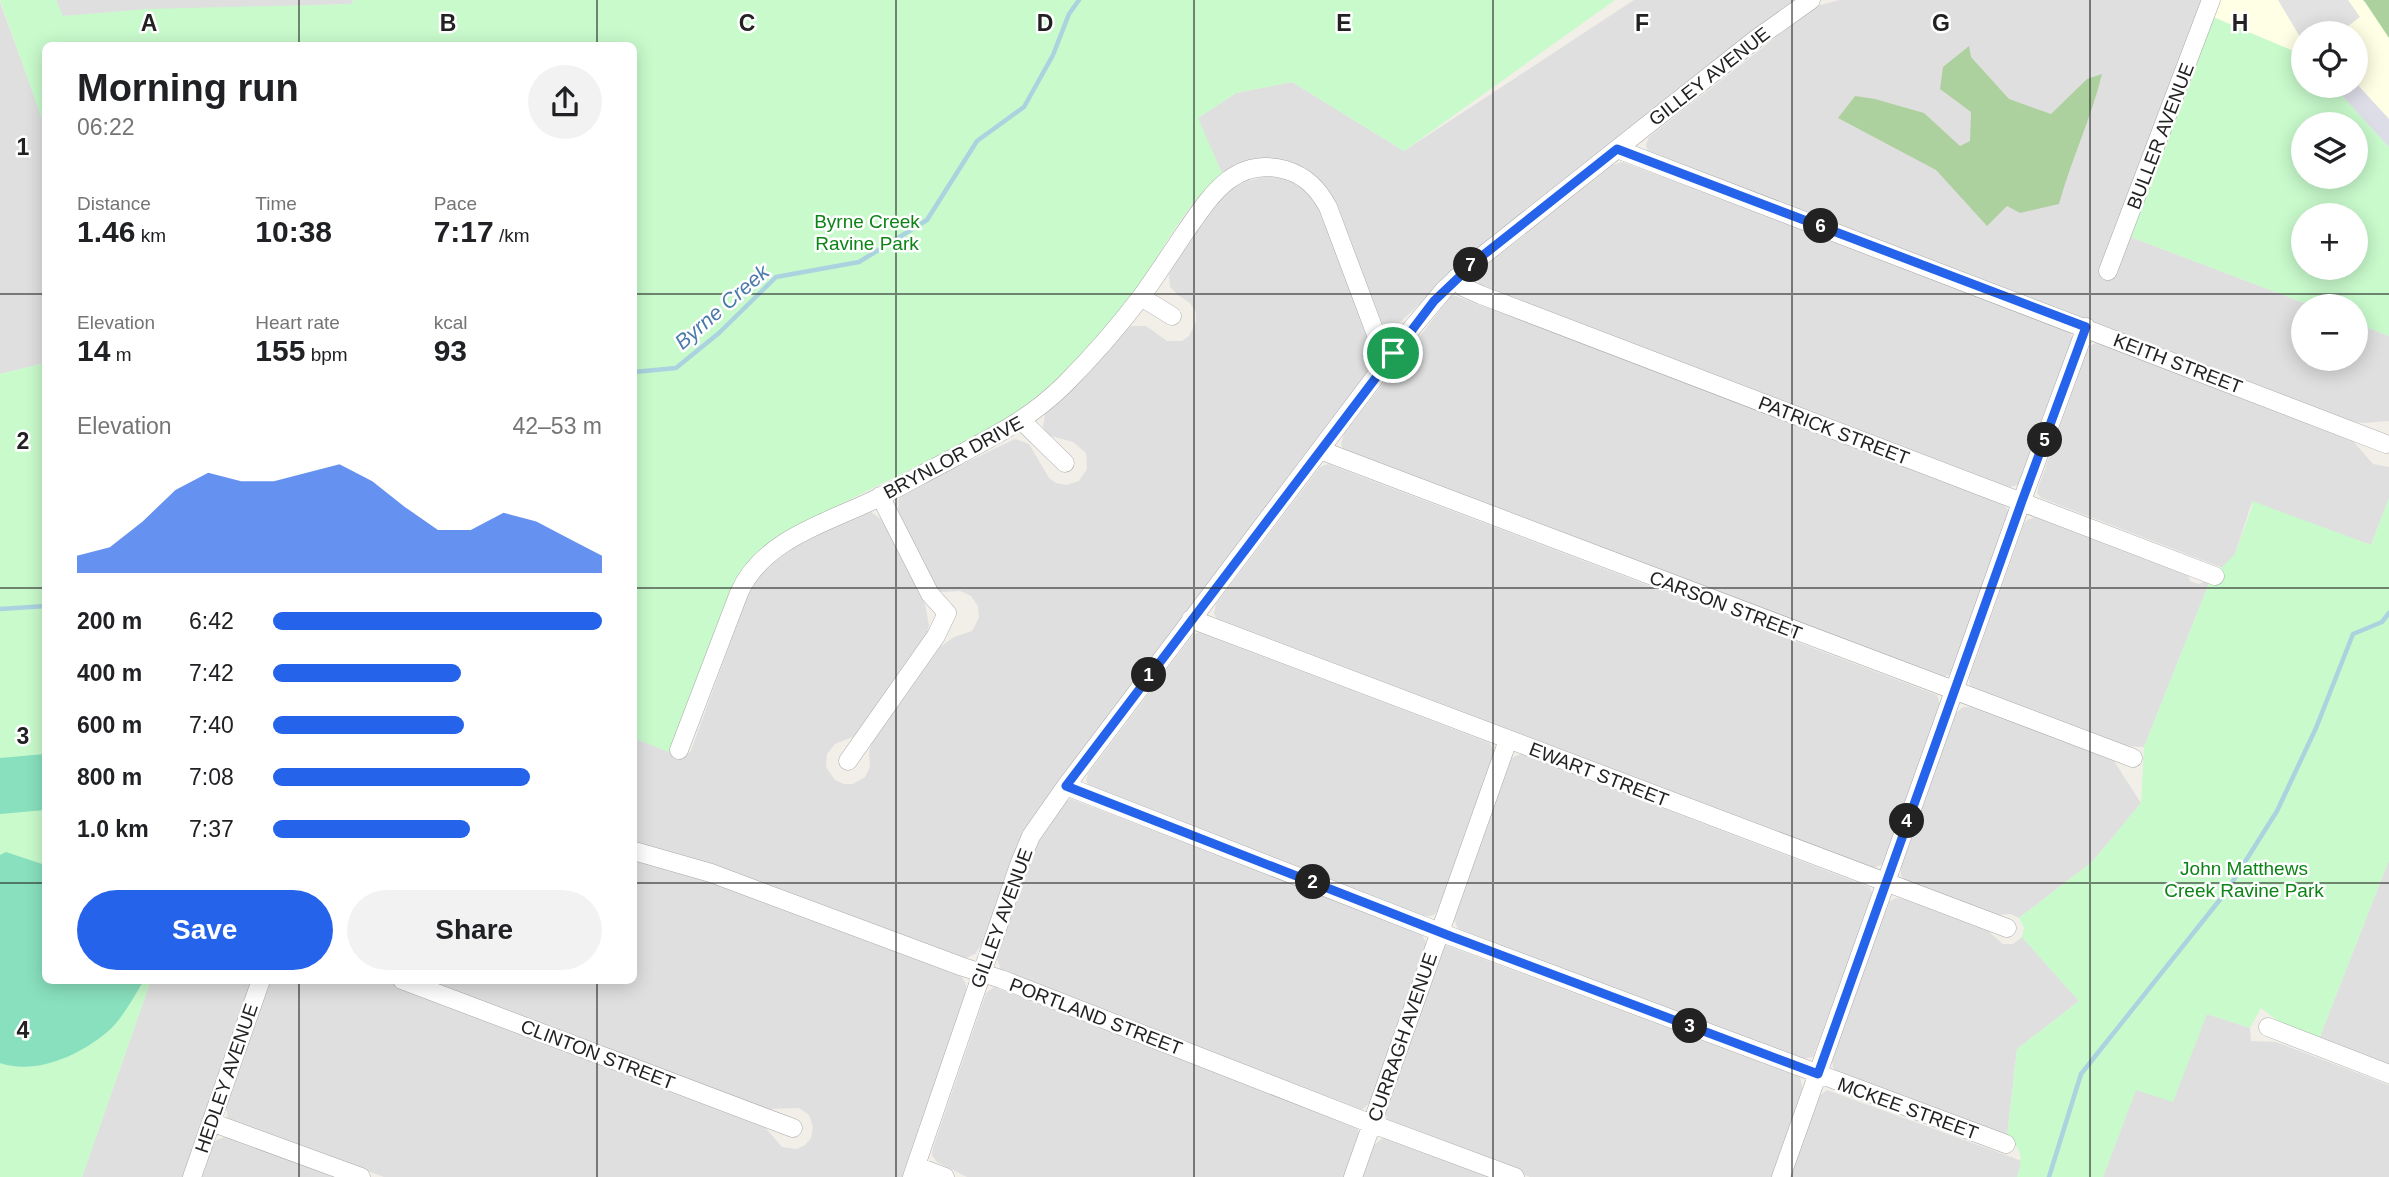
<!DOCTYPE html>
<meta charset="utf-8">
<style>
body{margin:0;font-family:Helvetica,sans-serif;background:#f2f2f2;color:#202124;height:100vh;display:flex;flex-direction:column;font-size:26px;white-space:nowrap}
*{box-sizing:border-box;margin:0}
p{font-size:23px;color:#757577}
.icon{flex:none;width:38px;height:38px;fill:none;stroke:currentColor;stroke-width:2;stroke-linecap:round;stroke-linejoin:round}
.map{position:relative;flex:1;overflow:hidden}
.details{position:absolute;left:42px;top:42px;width:595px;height:942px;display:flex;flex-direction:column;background:#fff;border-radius:10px;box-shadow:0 4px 18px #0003}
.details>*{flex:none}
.controls{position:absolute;left:2291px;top:21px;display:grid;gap:14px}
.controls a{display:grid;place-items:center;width:77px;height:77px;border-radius:50%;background:#fff;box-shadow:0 4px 18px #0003;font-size:35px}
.pin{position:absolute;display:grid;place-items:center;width:60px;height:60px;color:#fff;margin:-30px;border:4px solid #fff;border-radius:50%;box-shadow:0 2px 7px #0007}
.km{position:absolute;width:35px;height:35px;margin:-18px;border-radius:50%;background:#222;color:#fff;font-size:19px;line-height:35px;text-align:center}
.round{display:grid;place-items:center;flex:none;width:74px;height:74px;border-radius:37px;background:#f2f2f2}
.summary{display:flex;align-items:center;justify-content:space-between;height:119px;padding:0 35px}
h1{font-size:38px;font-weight:700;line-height:52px}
.stats{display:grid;grid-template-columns:repeat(3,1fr);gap:10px;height:119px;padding:7px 35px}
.stats div{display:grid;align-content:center}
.stats b{font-size:30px;font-weight:700}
.stats small{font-size:19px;font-weight:400}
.stats p{font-size:19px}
.chart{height:196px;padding:14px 35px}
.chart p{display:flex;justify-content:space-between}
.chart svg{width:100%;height:126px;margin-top:7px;fill:#2563eb;opacity:.7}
.action{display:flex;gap:14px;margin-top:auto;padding:14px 35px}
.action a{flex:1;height:80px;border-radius:42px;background:#2563eb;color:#fff;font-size:28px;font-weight:700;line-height:80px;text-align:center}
.action a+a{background:#f2f2f2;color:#202124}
ul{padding:0 35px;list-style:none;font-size:23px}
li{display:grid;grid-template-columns:112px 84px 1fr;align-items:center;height:52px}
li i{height:18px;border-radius:9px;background:#2563eb}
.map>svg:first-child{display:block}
.residential{fill:#e0dfdf}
.education{fill:#ffffe5}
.forest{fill:#add19e}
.park{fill:#c8facc;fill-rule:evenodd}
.pitch{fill:#88e0be}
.parking{fill:#e2e2e2}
.plaza{fill:#dddde8}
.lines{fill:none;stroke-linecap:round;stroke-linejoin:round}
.stream{stroke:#aad3df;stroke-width:4.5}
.minor-casing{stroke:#a9a9a9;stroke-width:19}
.minor{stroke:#fff;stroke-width:18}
.route-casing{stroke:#fff;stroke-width:14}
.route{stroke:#2563eb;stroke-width:9}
.grid{fill:none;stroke:#222;stroke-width:2;stroke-opacity:0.55}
.labels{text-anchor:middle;stroke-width:5;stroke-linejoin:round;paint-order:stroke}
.street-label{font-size:19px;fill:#222;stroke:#fff}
.park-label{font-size:19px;fill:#0c8416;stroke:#fff}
.water-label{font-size:21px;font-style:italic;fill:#4a7aab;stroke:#fff}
.grid-label{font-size:23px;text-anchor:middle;font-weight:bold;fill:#222;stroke:#fff;stroke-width:5;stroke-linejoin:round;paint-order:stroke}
</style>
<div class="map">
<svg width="2389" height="1177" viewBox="0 0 2389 1177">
<rect width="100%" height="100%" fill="#f2efe9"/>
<path class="residential" d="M56 0H354L351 4 62 16Z
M1634 0H1797L1426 298 1395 327H1387L1380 321 1339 209 1328 190 1317 177 1293 163 1271 159 1249 160 1222 173 1191 131 1198 118 1236 93 1292 82 1404 151Z
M1840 0H2206L2128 236 2312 306H2303V359H2356V323L2389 336V421L2362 423 2346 420 1648 152 1646 145 1649 137 1808 12 1820 5Z
M0 2 46 128 45 363 0 374Z
M1622 162 1758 212 2064 329 2070 333 2073 339 2022 481 2018 485 2009 487 1485 288 1479 284 1477 277 1480 270 1613 165Z
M1266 176 1284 179 1298 185 1313 198 1322 213 1373 351 1371 362 1357 390 1032 818 1015 852 987 936 975 954 964 959 710 864 634 842V738L677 755 679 750 690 753 746 600 762 571 789 550 864 512 870 511 882 520 925 604 929 625 927 633 855 736 835 744 827 754 826 767 835 780 844 784H853L865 777 870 767 869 751 872 743 940 647 954 637 972 631 979 618 978 606 971 596 960 591 941 592 934 586 898 512 899 499 904 492 1015 439 1029 444 1049 478 1056 483 1067 485 1079 481 1087 469 1086 453 1073 442 1047 435 1043 426 1045 414 1124 331 1131 326H1146L1167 341H1182L1189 336 1196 322V312L1190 303 1178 295 1170 287 1169 275 1172 268 1219 199 1235 185Z
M1451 296H1456L2004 504 2009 512 1951 674 1943 677 1343 450 1341 444 1344 434Z
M2097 343 2336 433 2353 441 2373 464 2389 467V498L2371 545 2252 502 2235 554 2223 568 2041 498 2037 493 2039 485 2087 351 2091 345Z
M1328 464 1937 695 1940 705 1883 864 1874 868 1216 618 1214 613 1216 604 1320 467Z
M2037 516 2188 575 2190 581 2199 584 2211 578 2144 747 2123 746 1973 690 1970 685 1969 678 2024 524 2027 520Z
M1198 632 1490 743 1494 755 1444 902 1435 914 1431 916H1423L1088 785 1086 780 1088 774 1192 636Z
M1963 707H1970L2114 761 2141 803 2092 862 2019 918 2011 914 1997 915 1908 882 1901 876V867L1956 713Z
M1521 754 1869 887 1872 892 1871 900 1813 1057 1802 1059 1458 929 1453 917 1511 758Z
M1071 799 1422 934 1427 945 1370 1103 1360 1111 1001 970 997 959 1034 850 1039 838 1065 802Z
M634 860 700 878 962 977 966 984V998L903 1177H384L228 1120 226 1108 271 980H383L739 1113 763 1125 782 1147 797 1149 805 1145 811 1138 813 1127 809 1115 799 1108 770 1109 427 980H634Z
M2389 860V1066L2319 1039Z
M1896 898 1903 899 1988 931 2003 944H2013L2022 937 2079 1001 2017 1049 2007 1137 1836 1071 1833 1068 1832 1059 1886 907 1890 901Z
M1445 945 1800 1077 1803 1091 1772 1177H1530L1390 1124 1384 1113 1438 955Z
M151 980 252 981 184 1177H82Z
M994 987 1357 1127 1360 1137 1346 1177H967L937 1162 932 1155 933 1148 986 993Z
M2207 1014 2250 1028 2251 1041 2276 1042 2389 1085V1177H2103L2136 1089Z
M1827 1090 2022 1161 2017 1177H1790L1819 1096Z
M225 1137 229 1138 335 1177H202L214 1141Z
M1384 1137 1498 1177H1359L1368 1150Z"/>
<path class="education" d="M2219 0H2389V147L2333 86H2356V33H2303V55L2213 17Z"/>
<path class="forest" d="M2363 0H2389V38L2365 2Z
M1969 46 1971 57 2009 99 2051 114 2087 79 2102 74C2091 119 2071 160 2059 204L2020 213 2007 206 1987 226 1936 170 1838 118 1855 96 1875 99 1924 113 1960 146 1970 141 1971 112 1940 89 1943 67Z"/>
<path class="park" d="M0 0H56L63 16 147 9 351 4 354 0H1615L1404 151 1292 82 1236 93 1198 118 1222 173C1185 204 1163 251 1136 289 1095 344 1048 395 989 430L776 537 756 553 738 576 671 753 634 738V46H46L45 128Z
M2213 17 2303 55V86H2333L2389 147V336L2356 323V306H2312L2128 236ZM2303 124H2356V177H2303ZM2303 215H2356V268H2303Z
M45 363 46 980H151L82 1177H0V374Z
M2389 498V860L2319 1039 2283 1025 2261 1008 2250 1028 2207 1014 2173 1102 2136 1090 2103 1177H2017C2023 1159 2023 1149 2007 1137L2017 1049 2079 1001 2022 937 2024 928 2019 918 2092 862 2141 803 2144 747 2211 578 2235 554 2252 507V501L2371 545Z"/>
<path class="pitch" d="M45 754V810L0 814V758Z
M6 852 45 865 46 980H144C133 998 122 1020 106 1033 78 1056 36 1075 0 1063V855Z"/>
<path class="parking" d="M2278 0H2348L2360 17 2339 33 2334 28 2328 33H2303V42Z"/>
<path class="plaza" d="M2356 83 2389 119V147L2333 86H2356Z"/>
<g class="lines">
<path class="stream" d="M634 372 676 368 719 333 776 277 859 262 927 220 977 141 1024 107 1053 55 1069 14 1079 0
M0 609 46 606
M2049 1177 2081 1074 2226 892 2277 811 2316 728 2353 634 2382 622 2389 613"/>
<g class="minor-casing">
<path id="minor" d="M1617 149 2386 444
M2108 271 2211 0
M1456 278 1463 287 1481 295 2215 576
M1141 297 1172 316
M1022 421 1065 463
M1320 450 2133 758
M1191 619 2007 928
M679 750 739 593C763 538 830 522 880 497 905 484 930 470 955 457 996 435 1031 418 1065 384 1092 357 1118 327 1141 297 1157 275 1171 253 1186 231 1211 195 1235 156 1286 170 1306 176 1318 189 1328 207L1378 340 1393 353
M848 761 936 636 947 613 930 594 880 496
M1066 786 1450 936 2006 1144
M634 851 711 873 963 967 1001 979 1359 1119 1515 1177
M402 980 793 1128
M2268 1027 2389 1074
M211 1122 361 1177
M916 1166 945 1177
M192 1177 261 980
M912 1177 1019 865 1031 836 1066 786 1412 328 1444 290 1477 260 1756 39 1811 0
M1353 1177 1508 740
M1781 1177 2017 514 2086 327"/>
</g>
<use href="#minor" class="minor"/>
</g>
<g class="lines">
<g class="route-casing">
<path id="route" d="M1617 149 2086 327 2022 501 1818 1074 1450 936 1066 786 1434 301 1477 260Z"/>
</g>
<use href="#route" class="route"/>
</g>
<path class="grid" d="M299 0V46M597 0V46M896 0V1177M1194 0V1177M1493 0V1177M1792 0V1177M2090 0V1177M0 294H46M634 294H2389M0 588H46M634 588H2389M0 883H46M634 883H2389M299 980V1177M597 980V1177"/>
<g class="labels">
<g class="street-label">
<text transform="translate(1709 76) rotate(-38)" y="7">GILLEY AVENUE</text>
<text transform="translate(2160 136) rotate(-69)" y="7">BULLER AVENUE</text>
<text transform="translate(2178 363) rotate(21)" y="7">KEITH STREET</text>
<text transform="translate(1834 430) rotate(21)" y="7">PATRICK STREET</text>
<text transform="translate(953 457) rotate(-28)" y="7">BRYNLOR DRIVE</text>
<text transform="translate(1726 605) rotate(21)" y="7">CARSON STREET</text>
<text transform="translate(1599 774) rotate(21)" y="7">EWART STREET</text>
<text transform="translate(1001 918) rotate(-70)" y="7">GILLEY AVENUE</text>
<text transform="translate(1096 1016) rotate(21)" y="7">PORTLAND STREET</text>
<text transform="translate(1402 1037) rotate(-71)" y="7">CURRAGH AVENUE</text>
<text transform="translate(598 1054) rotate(21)" y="7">CLINTON STREET</text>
<text transform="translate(226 1078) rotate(-71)" y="7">HEDLEY AVENUE</text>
<text transform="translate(1908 1108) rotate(20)" y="7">MCKEE STREET</text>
</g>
<g class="park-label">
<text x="867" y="228">Byrne Creek<tspan x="867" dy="22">Ravine Park</tspan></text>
<text x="2244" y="875">John Matthews<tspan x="2244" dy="22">Creek Ravine Park</tspan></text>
</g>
<g class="water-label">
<text transform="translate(722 307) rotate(-41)" y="7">Byrne Creek</text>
</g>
</g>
<g class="grid-label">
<text x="149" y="31">A</text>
<text x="448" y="31">B</text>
<text x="747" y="31">C</text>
<text x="1045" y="31">D</text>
<text x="1344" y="31">E</text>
<text x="1642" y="31">F</text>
<text x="1941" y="31">G</text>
<text x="2240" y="31">H</text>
<text x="23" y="155">1</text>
<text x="23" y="449">2</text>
<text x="23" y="744">3</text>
<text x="23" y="1038">4</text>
</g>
</svg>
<div class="controls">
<a><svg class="icon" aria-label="locate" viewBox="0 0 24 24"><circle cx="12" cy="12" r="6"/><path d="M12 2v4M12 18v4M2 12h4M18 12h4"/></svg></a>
<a><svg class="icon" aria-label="layers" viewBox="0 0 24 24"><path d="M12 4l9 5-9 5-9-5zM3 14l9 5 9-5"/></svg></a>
<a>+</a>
<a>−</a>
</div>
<div class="pin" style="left:1393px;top:353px;background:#1e9e55"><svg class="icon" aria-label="arrive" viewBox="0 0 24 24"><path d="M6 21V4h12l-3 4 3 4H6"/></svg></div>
<b class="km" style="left:1149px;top:675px">1</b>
<b class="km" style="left:1313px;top:882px">2</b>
<b class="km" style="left:1690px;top:1026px">3</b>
<b class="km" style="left:1907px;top:821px">4</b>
<b class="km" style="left:2045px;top:440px">5</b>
<b class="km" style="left:1821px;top:226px">6</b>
<b class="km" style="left:1471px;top:265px">7</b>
<section class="details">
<div class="summary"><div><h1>Morning run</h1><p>06:22</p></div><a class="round"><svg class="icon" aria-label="share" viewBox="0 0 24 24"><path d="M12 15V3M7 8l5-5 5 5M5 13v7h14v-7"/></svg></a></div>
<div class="stats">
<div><p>Distance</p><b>1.46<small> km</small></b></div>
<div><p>Time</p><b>10:38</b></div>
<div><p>Pace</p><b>7:17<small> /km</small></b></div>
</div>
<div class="stats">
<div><p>Elevation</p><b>14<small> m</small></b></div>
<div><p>Heart rate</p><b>155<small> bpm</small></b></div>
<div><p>kcal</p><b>93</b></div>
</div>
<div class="chart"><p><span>Elevation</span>42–53 m</p>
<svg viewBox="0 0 160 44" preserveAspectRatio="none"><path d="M0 44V38L10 35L20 26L30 15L40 9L50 12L60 12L70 9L80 6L90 12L100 21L110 29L120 29L130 23L140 26L150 32L160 38V44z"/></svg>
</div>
<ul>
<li><b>200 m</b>6:42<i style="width:100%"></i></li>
<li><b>400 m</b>7:42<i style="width:57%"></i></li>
<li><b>600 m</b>7:40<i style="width:58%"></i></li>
<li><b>800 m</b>7:08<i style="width:78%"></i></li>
<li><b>1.0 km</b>7:37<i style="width:60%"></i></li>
</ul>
<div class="action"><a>Save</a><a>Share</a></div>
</section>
</div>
